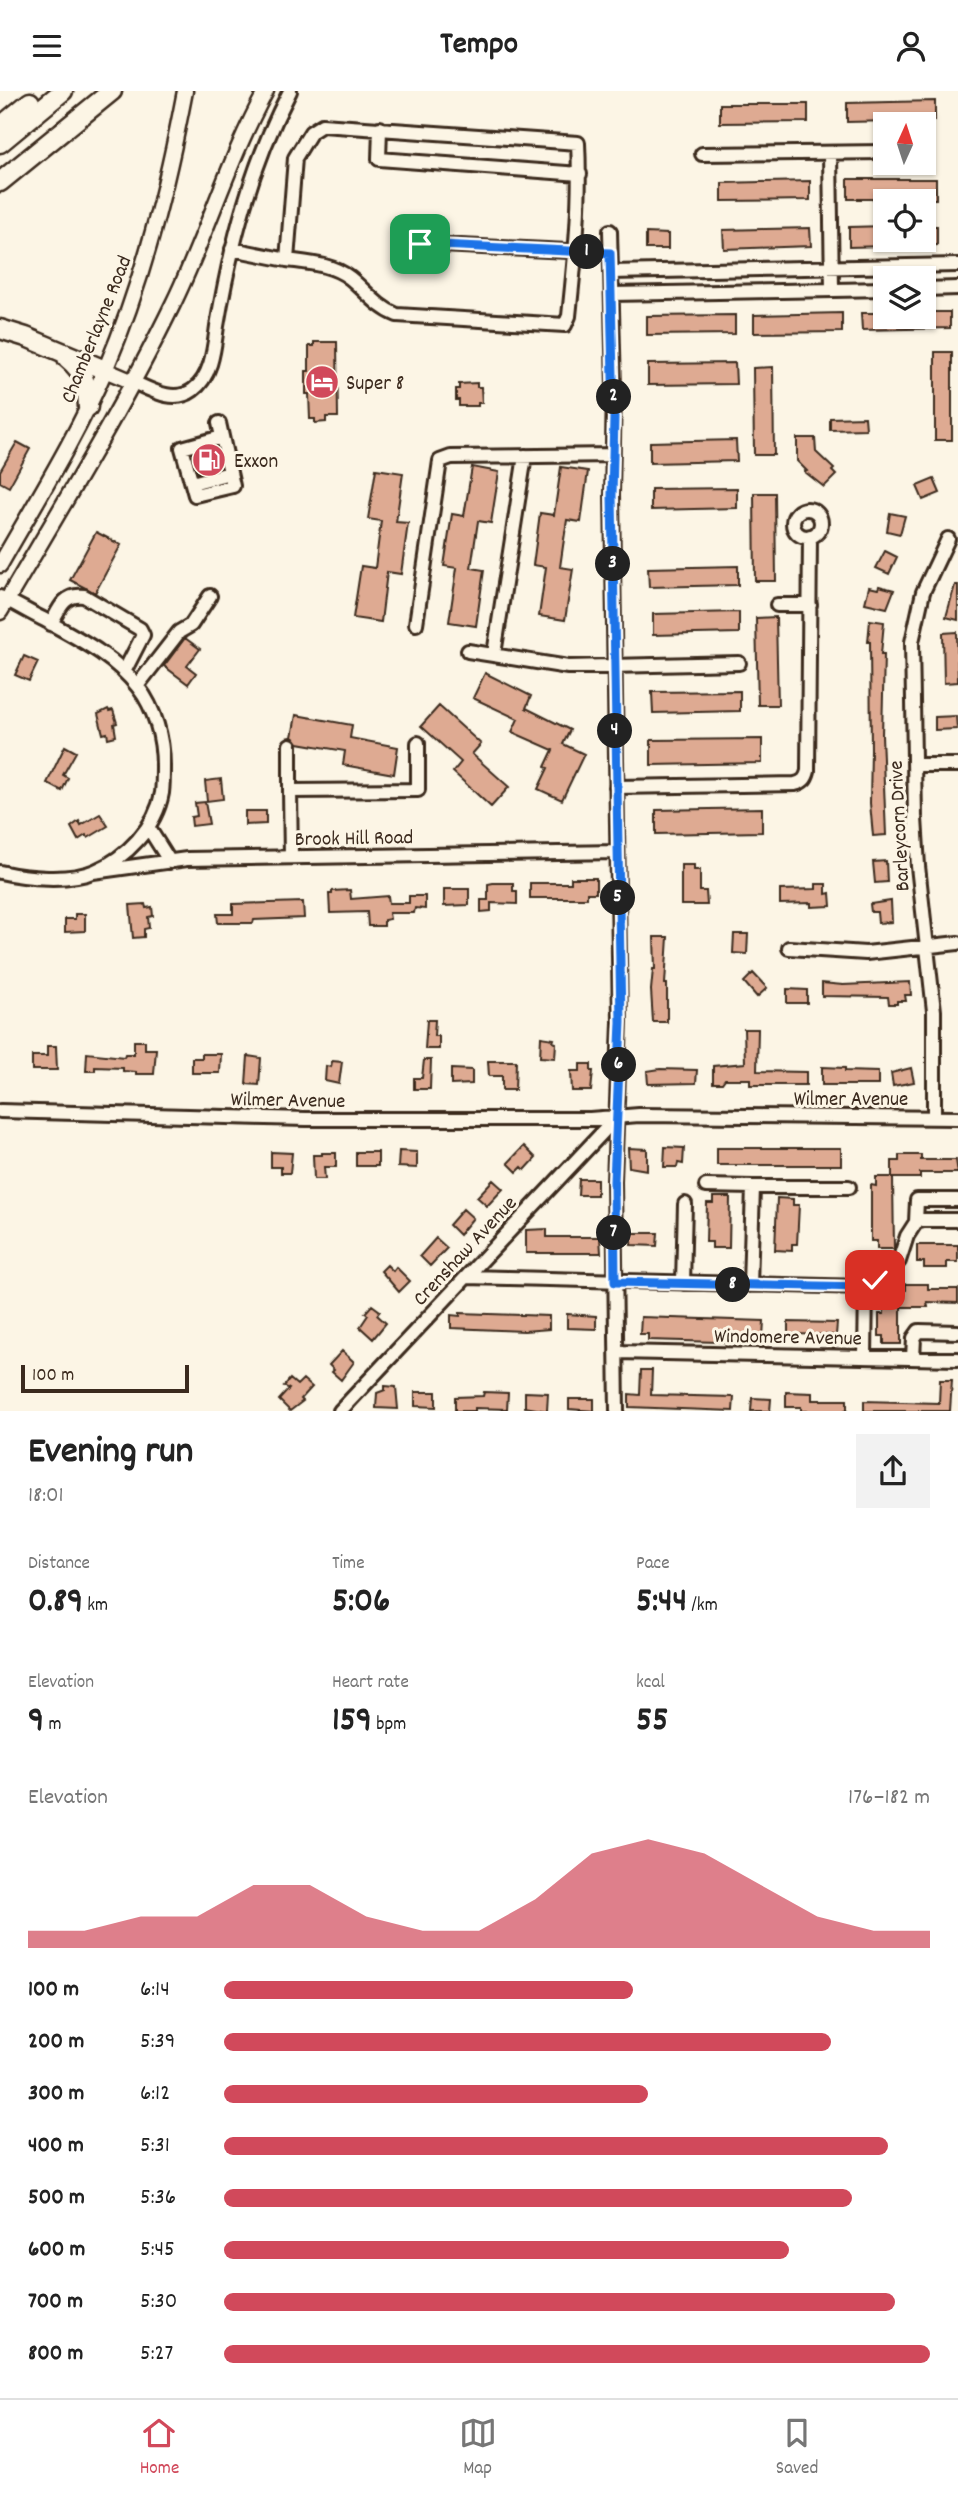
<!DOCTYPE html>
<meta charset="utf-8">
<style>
body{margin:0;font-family:Dekko,sans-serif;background:#f2f2f2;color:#222;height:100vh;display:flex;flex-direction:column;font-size:26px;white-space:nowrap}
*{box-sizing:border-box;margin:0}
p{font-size:23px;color:#767676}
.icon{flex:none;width:38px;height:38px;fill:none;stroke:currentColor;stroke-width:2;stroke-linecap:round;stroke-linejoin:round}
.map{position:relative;height:1320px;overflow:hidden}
.panel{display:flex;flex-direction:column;background:#fff;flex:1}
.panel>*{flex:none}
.needle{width:46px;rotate:3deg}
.tools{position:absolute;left:873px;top:21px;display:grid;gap:14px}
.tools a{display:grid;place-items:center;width:63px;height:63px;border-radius:0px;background:#fff;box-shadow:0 2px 5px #0004;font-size:35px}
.scale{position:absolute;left:21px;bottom:18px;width:168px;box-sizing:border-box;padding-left:7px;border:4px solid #3b2a1e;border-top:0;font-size:19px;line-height:24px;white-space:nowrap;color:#3b2a1e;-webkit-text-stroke:5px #fcf5e5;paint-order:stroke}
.pin{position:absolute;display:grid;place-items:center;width:60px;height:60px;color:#fff;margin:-30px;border-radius:14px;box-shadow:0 4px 10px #0006}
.km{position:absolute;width:35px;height:35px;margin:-18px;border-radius:50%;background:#222;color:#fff;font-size:19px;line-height:35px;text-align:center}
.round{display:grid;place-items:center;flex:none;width:74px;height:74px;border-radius:0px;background:#f2f2f2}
.overview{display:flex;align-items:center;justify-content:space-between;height:119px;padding:0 28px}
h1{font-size:38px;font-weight:700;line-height:52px}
.metrics{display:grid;grid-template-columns:repeat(3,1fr);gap:10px;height:119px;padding:7px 28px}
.metrics div{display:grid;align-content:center}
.metrics b{font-size:35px;font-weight:700}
.metrics small{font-size:19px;font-weight:400}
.metrics p{font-size:19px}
.chart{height:196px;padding:14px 28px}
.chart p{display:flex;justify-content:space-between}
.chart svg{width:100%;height:126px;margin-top:7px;fill:#d1495b;opacity:.7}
ul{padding:0 28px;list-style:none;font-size:23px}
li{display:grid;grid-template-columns:112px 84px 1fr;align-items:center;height:52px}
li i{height:18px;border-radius:9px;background:#d1495b}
header{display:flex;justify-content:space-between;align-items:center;height:91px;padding:0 28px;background:#fff;font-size:32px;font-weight:700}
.tab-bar{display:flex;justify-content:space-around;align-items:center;height:98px;border-top:2px solid #e0e0e0;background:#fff;font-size:19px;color:#767676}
.tab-bar a{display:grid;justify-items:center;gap:4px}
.tab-bar .selected{color:#d1495b}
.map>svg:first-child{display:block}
.building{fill:#deaa92;stroke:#3b2a1e;stroke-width:2}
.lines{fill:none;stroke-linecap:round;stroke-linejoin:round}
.minor-casing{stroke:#3b2a1e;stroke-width:18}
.major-casing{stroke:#3b2a1e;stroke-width:19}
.highway-casing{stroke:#3b2a1e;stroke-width:23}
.minor{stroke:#fcf5e5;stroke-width:12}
.major{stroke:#fcf5e5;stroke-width:14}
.highway{stroke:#fcf5e5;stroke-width:18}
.route-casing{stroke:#fff;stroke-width:14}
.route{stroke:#1a73e8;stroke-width:9}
.labels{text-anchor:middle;stroke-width:6;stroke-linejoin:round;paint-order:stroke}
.street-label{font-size:21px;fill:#3b2a1e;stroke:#fcf5e5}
.poi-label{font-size:21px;fill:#3b2a1e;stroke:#fcf5e5;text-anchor:start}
</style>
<header><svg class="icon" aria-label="menu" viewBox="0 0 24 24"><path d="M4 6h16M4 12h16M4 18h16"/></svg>Tempo<svg class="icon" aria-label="person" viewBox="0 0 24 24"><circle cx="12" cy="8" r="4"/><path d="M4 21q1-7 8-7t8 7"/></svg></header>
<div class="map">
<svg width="958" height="1320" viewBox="0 0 958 1320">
<rect width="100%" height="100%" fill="#fcf5e5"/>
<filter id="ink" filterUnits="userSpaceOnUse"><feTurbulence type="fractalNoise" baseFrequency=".0143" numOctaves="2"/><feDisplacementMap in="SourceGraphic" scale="14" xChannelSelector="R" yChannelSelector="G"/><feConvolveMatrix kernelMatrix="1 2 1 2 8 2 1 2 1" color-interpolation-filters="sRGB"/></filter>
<g filter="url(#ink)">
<path class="building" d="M935 10V29L847 31V12Z
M720 13H808V31L720 32Z
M848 88H936V108H848Z
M810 90V109L722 110V92Z
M886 135V155L849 156V136Z
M924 135H937V154L924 155Z
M810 137 811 155 724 158 723 139Z
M646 142 668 143V158H646Z
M924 221H950V237L862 239 861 222H886V226H924Z
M842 222V241L754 242V224Z
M735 224V243L647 244V225Z
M314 251H337L338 326H326V331L315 332V328H310L309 303H306V280H309V255H314Z
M935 261H952V349H935Z
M735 272 736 293 648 294V273Z
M773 276 774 364H754L753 277Z
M477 292V296H481L482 312H478V315H459V309H456V298H459V293Z
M865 326 866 338 830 339V327Z
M797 347H815L816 361 834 378 832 380 836 384 824 396 805 381 807 380 797 370Z
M736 349 737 370 650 372V351Z
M17 351 30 358 9 396 0 391V380Z
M216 357 220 376 199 381 194 363Z
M472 376 499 381 491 432 478 430 471 477 484 479 476 535 449 531 457 477 444 475 452 423 464 425Z
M561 376 588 380 581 431 567 429 563 455 560 476 573 478 565 529 539 525 546 476 533 474 540 422 554 424Z
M376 378 403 382 396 431 408 432 401 483 387 481 381 531 353 527 361 475 375 477 381 430 368 428Z
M934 388 940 402 923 409 917 395Z
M737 397V417L651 419V398Z
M754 402H775L776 490H755Z
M890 422 905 425 900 443 887 440Z
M96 441 121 454 95 502 70 489Z
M885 460 897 466 889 483 876 477Z
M738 475V494L649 496 648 477Z
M955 494H958V529L946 526Z
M879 495 894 499 887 517 865 512 869 496 878 498Z
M739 521V542L653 544V523Z
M776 526 778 614H758L756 527Z
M870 529 884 531 881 563H884L882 644 886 744 873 745 870 712 871 659 870 551H868Z
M957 541 958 591 944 592 943 542Z
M185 547 200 558 187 575 196 582 188 593 164 575Z
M24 565 38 571 29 590 15 584Z
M485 582 531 605 526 617 570 639 563 653 584 663 562 709 538 698 548 677 545 676 553 659 512 641 518 628 473 607Z
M740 600V620L653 622 652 601Z
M439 615 481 653 472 663 509 696 491 716 453 681 461 671 421 635Z
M108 618 109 620 113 619 117 632 114 633 116 645 108 647 107 642 103 643 98 623Z
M296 624 352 634 350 647 398 656 394 683 343 674 345 660 298 652 292 646Z
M956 625 957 638 935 639V626Z
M762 648V672L651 674V649Z
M65 655 76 661 63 684 68 687 62 700 47 692Z
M221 688 223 708 207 710 205 690Z
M205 711 209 733 192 735 191 726 197 725 195 712Z
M762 717V741L656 743V719Z
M245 720H266V733L245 734Z
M100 723 108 735 88 747 86 744 78 749 71 736 79 730 81 734Z
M886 770 887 791 875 792 873 771Z
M681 774H694V779H700V800H706L707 814H681Z
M571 787H596V802H587V807H530V792H571Z
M493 792H513V800H517V813L491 812V820L481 821V809H488V793Z
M816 793H826V803L830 802 831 815 811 816V812L780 813V799L816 798Z
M444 798H469V814L444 815Z
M350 799 351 808 388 805 389 812H409V805H425V818L415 817 414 822H389L390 828 384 829V835H368L367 821 330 822 329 803H332V800Z
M891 810 892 831 878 832 877 821H871L870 813Z
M303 811 304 827 254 829 253 832H218L217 823H233V813Z
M145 813 146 817 152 816 153 825 148 826 149 837 144 838V846L133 847 130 814Z
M75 823H85V840L65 841V828H75Z
M734 843H748L747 863 733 862Z
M654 846H668L665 893H667V931H653L651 899 653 878H655Z
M753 882 767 897 757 906 744 891Z
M910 891 911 904H905L906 910H897V913H889L888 906 822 905V892L843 894Z
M787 898 807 899V912H787Z
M427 929H435L434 945H439V958H425Z
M744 938H758L757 980 806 981V994H750V988H725L722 992H713V975L745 972Z
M541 946 554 948 553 951 556 952 555 967 540 966Z
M134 950H145V958H156L154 983H136V981L123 980V977L95 976V980H86L87 962 124 966 125 963H134Z
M47 955H56L57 979H32V965H47Z
M202 963H221L220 982H192V967H202Z
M248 965 261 967 259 994 246 993Z
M424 969H431L430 998H414V987H422Z
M332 970 342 971 339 993 325 990 326 975 331 976Z
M488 970H516L515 999H502V985H489Z
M580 973H591V980H593L591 1000H572L571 980H580Z
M822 976 845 977V980L878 981V994H822Z
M911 977 914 991 893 995 891 982Z
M451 978 472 979V993L451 994Z
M660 978 697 979 696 992 648 993 647 980Z
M524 1055 536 1067 525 1079 522 1076 517 1081 508 1072Z
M665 1056 684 1057 683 1073 678 1072 677 1076H664Z
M628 1057 647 1058V1079L629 1076Z
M717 1057H841V1074H717Z
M399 1060 417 1061V1077L398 1076Z
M271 1061 292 1062 290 1082H281V1076H271Z
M356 1061H378V1075H356Z
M322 1062H336V1076H324L325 1088H314L313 1064H322Z
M899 1064H921V1069H956L958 1082H920V1087H893L894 1158H877V1150H871V1094L876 1095V1086H892V1070H899Z
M579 1088H597V1104H578Z
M493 1089 503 1098 487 1115 477 1106Z
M713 1106H730L729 1157H712V1151H706L707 1112H713Z
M777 1107 793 1108V1114H799L797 1153H792V1160L775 1159Z
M463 1118 473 1127 459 1144 449 1134Z
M547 1138V1146H600L601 1162H526V1139Z
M632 1142H658L657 1155 631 1154Z
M436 1147 447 1157 430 1175 420 1165Z
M917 1154H958V1171H947V1177H924V1171H917Z
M387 1174 393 1180 396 1176 410 1190 399 1201 381 1180Z
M906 1193H928V1198H958V1212L927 1211 928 1216H901V1253H884V1245H879V1223H884V1215H899V1199H906Z
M372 1214 380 1220 377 1224 386 1232 373 1248 360 1236 368 1224 365 1222Z
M460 1222 549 1225V1238L524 1240 451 1237V1224L460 1225Z
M567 1223 596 1225V1238L567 1237Z
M641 1226 764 1230 763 1246H755V1252L648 1249V1243H640Z
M788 1231 837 1232 836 1244 788 1243Z
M342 1260 354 1271 341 1289 332 1281 334 1279 329 1274Z
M641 1279H652L651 1304 734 1306 733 1320 629 1316V1303L640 1304Z
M290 1288 297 1294 303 1288 312 1296 301 1308 303 1310 290 1320 279 1309 289 1298 284 1295Z
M940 1289H952L950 1320H864V1310L939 1312Z
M385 1295 396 1296 398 1318 376 1317 377 1302 385 1299Z
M415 1301H436V1316L415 1315Z
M484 1301 508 1302 507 1318 475 1317V1320H455V1306L483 1305Z
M525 1301 548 1302 547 1320 525 1316Z
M786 1301 812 1302V1309H847V1320H801V1316H786Z
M752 1307 771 1308 770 1320H751Z
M569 1308H594V1320L569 1318Z"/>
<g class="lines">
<g class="minor-casing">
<path id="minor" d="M380 37 379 68 580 83
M924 61H925
M830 62 832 199
M702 63 886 61
M610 140 614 297 612 404 620 931 614 1090 617 1320
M420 153 610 162
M232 158 287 169 295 67 311 41 322 34 578 52C581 110 575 168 569 225L565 234 397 224C377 216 366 200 350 187 332 173 309 172 287 169
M611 181 958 174
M924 198 958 197
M612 203 886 198
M133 291C151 299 174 313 193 299 212 285 214 257 217 235 231 153 251 74 290 0
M219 332 233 395 195 404 182 357 222 346
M192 392 230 382
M793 432a14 14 0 1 1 28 0a14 14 0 1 1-28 0Z
M0 506C15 512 28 521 43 528 77 547 113 564 138 596 155 618 163 647 163 675 163 684 163 694 162 702 156 736 126 767 95 780 70 791 26 787 0 781
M777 514H810
M51 533C59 518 64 502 84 505L140 538 143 544 124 581
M416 533 440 370 451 366 613 364
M468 560 568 576 739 572
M494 563 525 365
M137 595 179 541 191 534 210 505
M290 654V700
M914 674H958
M616 696 795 693C803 691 806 688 808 680L810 445
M148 736 170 771
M291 766 290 700 418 699V652
M93 781 187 768 617 761
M789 857 866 862 958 852
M0 1020 306 1028H590L639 1024 958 1027
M934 1026V920L918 775 915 727 912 551 923 501 948 448
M706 1095 753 1096
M916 1131 923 1129H958
M466 1186 866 1196
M683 1192 685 1113
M750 1194 753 1096H849
M617 1261 958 1268
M865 1266 866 1196 889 1181 899 1170 907 1145 916 1131 917 1109H958
M913 1267 914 1247 919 1240 958 1241
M340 1320 618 1025"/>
</g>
<g class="major-casing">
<path id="major" d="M105 279 133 291
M0 474C37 409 77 345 106 277 144 188 167 94 185 0
M0 521C59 420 121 320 172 215 207 144 228 69 266 0"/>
</g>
<g class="highway-casing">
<path id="highway" d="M0 36 30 11
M0 52 63 0
M0 91 112 0
M0 238 26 246 105 279
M67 267C85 282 87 293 88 316"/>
</g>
<use href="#minor" class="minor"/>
<use href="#major" class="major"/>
<use href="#highway" class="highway"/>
</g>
</g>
<g class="lines" filter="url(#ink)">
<g class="route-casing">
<path id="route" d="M420 153 610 162 614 327 612 404 621 931 614 1090 615 1191 866 1196 875 1189"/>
</g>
<use href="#route" class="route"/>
</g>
<defs>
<g id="hotel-disc" transform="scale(1.75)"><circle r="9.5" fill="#d1495b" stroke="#fcf5e5"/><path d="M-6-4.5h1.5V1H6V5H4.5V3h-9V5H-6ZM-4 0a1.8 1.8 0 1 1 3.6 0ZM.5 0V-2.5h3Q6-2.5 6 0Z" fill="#fff"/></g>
<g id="fuel-disc" transform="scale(1.75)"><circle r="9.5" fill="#d1495b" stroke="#fcf5e5"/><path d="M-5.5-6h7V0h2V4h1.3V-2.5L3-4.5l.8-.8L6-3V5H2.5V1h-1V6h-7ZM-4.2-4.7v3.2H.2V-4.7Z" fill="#fff"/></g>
</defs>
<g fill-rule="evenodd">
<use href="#hotel-disc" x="322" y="291"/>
<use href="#fuel-disc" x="209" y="369"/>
</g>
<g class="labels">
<g class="street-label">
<text transform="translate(95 238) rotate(-68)" y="7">Chamberlayne Road</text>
<text transform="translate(898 735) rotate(-93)" y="7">Barleycorn Drive</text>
<text transform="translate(354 746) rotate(-1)" y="7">Brook Hill Road</text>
<text x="851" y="1014">Wilmer Avenue</text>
<text transform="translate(288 1008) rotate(1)" y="7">Wilmer Avenue</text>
<text transform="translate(464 1159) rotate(-47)" y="7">Crenshaw Avenue</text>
<text transform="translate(788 1245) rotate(1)" y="7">Windomere Avenue</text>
</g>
<g class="poi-label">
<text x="346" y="298">Super 8</text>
<text x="234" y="376">Exxon</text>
</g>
</g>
</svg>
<div class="tools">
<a><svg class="needle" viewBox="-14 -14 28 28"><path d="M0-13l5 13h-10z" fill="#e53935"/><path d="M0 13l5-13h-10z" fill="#767676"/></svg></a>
<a><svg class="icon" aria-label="locate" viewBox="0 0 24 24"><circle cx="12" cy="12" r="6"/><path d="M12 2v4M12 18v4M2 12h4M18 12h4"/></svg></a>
<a><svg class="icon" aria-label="layers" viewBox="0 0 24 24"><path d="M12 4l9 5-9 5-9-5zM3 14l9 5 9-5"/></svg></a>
</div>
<div class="scale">100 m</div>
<div class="pin" style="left:420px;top:153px;background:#1e9e55"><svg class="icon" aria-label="arrive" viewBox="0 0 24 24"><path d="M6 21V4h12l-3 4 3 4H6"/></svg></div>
<div class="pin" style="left:875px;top:1189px;background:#d93025"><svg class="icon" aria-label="check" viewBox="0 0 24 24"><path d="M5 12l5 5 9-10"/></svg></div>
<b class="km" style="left:587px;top:161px">1</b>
<b class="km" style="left:614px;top:306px">2</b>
<b class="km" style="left:613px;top:473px">3</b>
<b class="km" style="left:615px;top:640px">4</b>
<b class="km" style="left:618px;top:807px">5</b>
<b class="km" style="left:619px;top:974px">6</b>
<b class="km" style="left:614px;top:1142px">7</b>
<b class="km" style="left:733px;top:1194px">8</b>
</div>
<section class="panel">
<div class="overview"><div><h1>Evening run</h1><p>18:01</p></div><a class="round"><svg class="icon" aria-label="share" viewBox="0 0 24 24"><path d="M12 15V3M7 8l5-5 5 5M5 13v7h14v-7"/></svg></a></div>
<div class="metrics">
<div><p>Distance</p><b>0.89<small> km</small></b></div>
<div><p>Time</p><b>5:06</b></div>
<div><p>Pace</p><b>5:44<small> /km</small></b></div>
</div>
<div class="metrics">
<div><p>Elevation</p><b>9<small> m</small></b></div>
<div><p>Heart rate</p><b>159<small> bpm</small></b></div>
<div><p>kcal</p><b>55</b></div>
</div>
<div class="chart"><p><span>Elevation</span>176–182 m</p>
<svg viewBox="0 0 160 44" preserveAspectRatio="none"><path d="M0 44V38L10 38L20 33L30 33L40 22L50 22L60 33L70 38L80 38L90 27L100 11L110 6L120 11L130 22L140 33L150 38L160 38V44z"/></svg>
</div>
<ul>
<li><b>100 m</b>6:14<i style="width:58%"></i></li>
<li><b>200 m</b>5:39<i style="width:86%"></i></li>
<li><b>300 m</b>6:12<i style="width:60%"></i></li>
<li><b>400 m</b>5:31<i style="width:94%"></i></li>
<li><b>500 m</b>5:36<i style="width:89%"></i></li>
<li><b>600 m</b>5:45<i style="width:80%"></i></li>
<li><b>700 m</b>5:30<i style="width:95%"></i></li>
<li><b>800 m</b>5:27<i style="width:100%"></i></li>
</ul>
</section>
<nav class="tab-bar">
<a class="selected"><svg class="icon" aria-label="home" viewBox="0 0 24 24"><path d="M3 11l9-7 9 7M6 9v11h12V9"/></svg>Home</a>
<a><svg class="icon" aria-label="map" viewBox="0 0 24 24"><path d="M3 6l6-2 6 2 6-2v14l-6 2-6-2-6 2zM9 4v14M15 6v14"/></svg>Map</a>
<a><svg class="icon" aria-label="saved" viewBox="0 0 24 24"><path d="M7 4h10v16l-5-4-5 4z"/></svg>Saved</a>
</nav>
